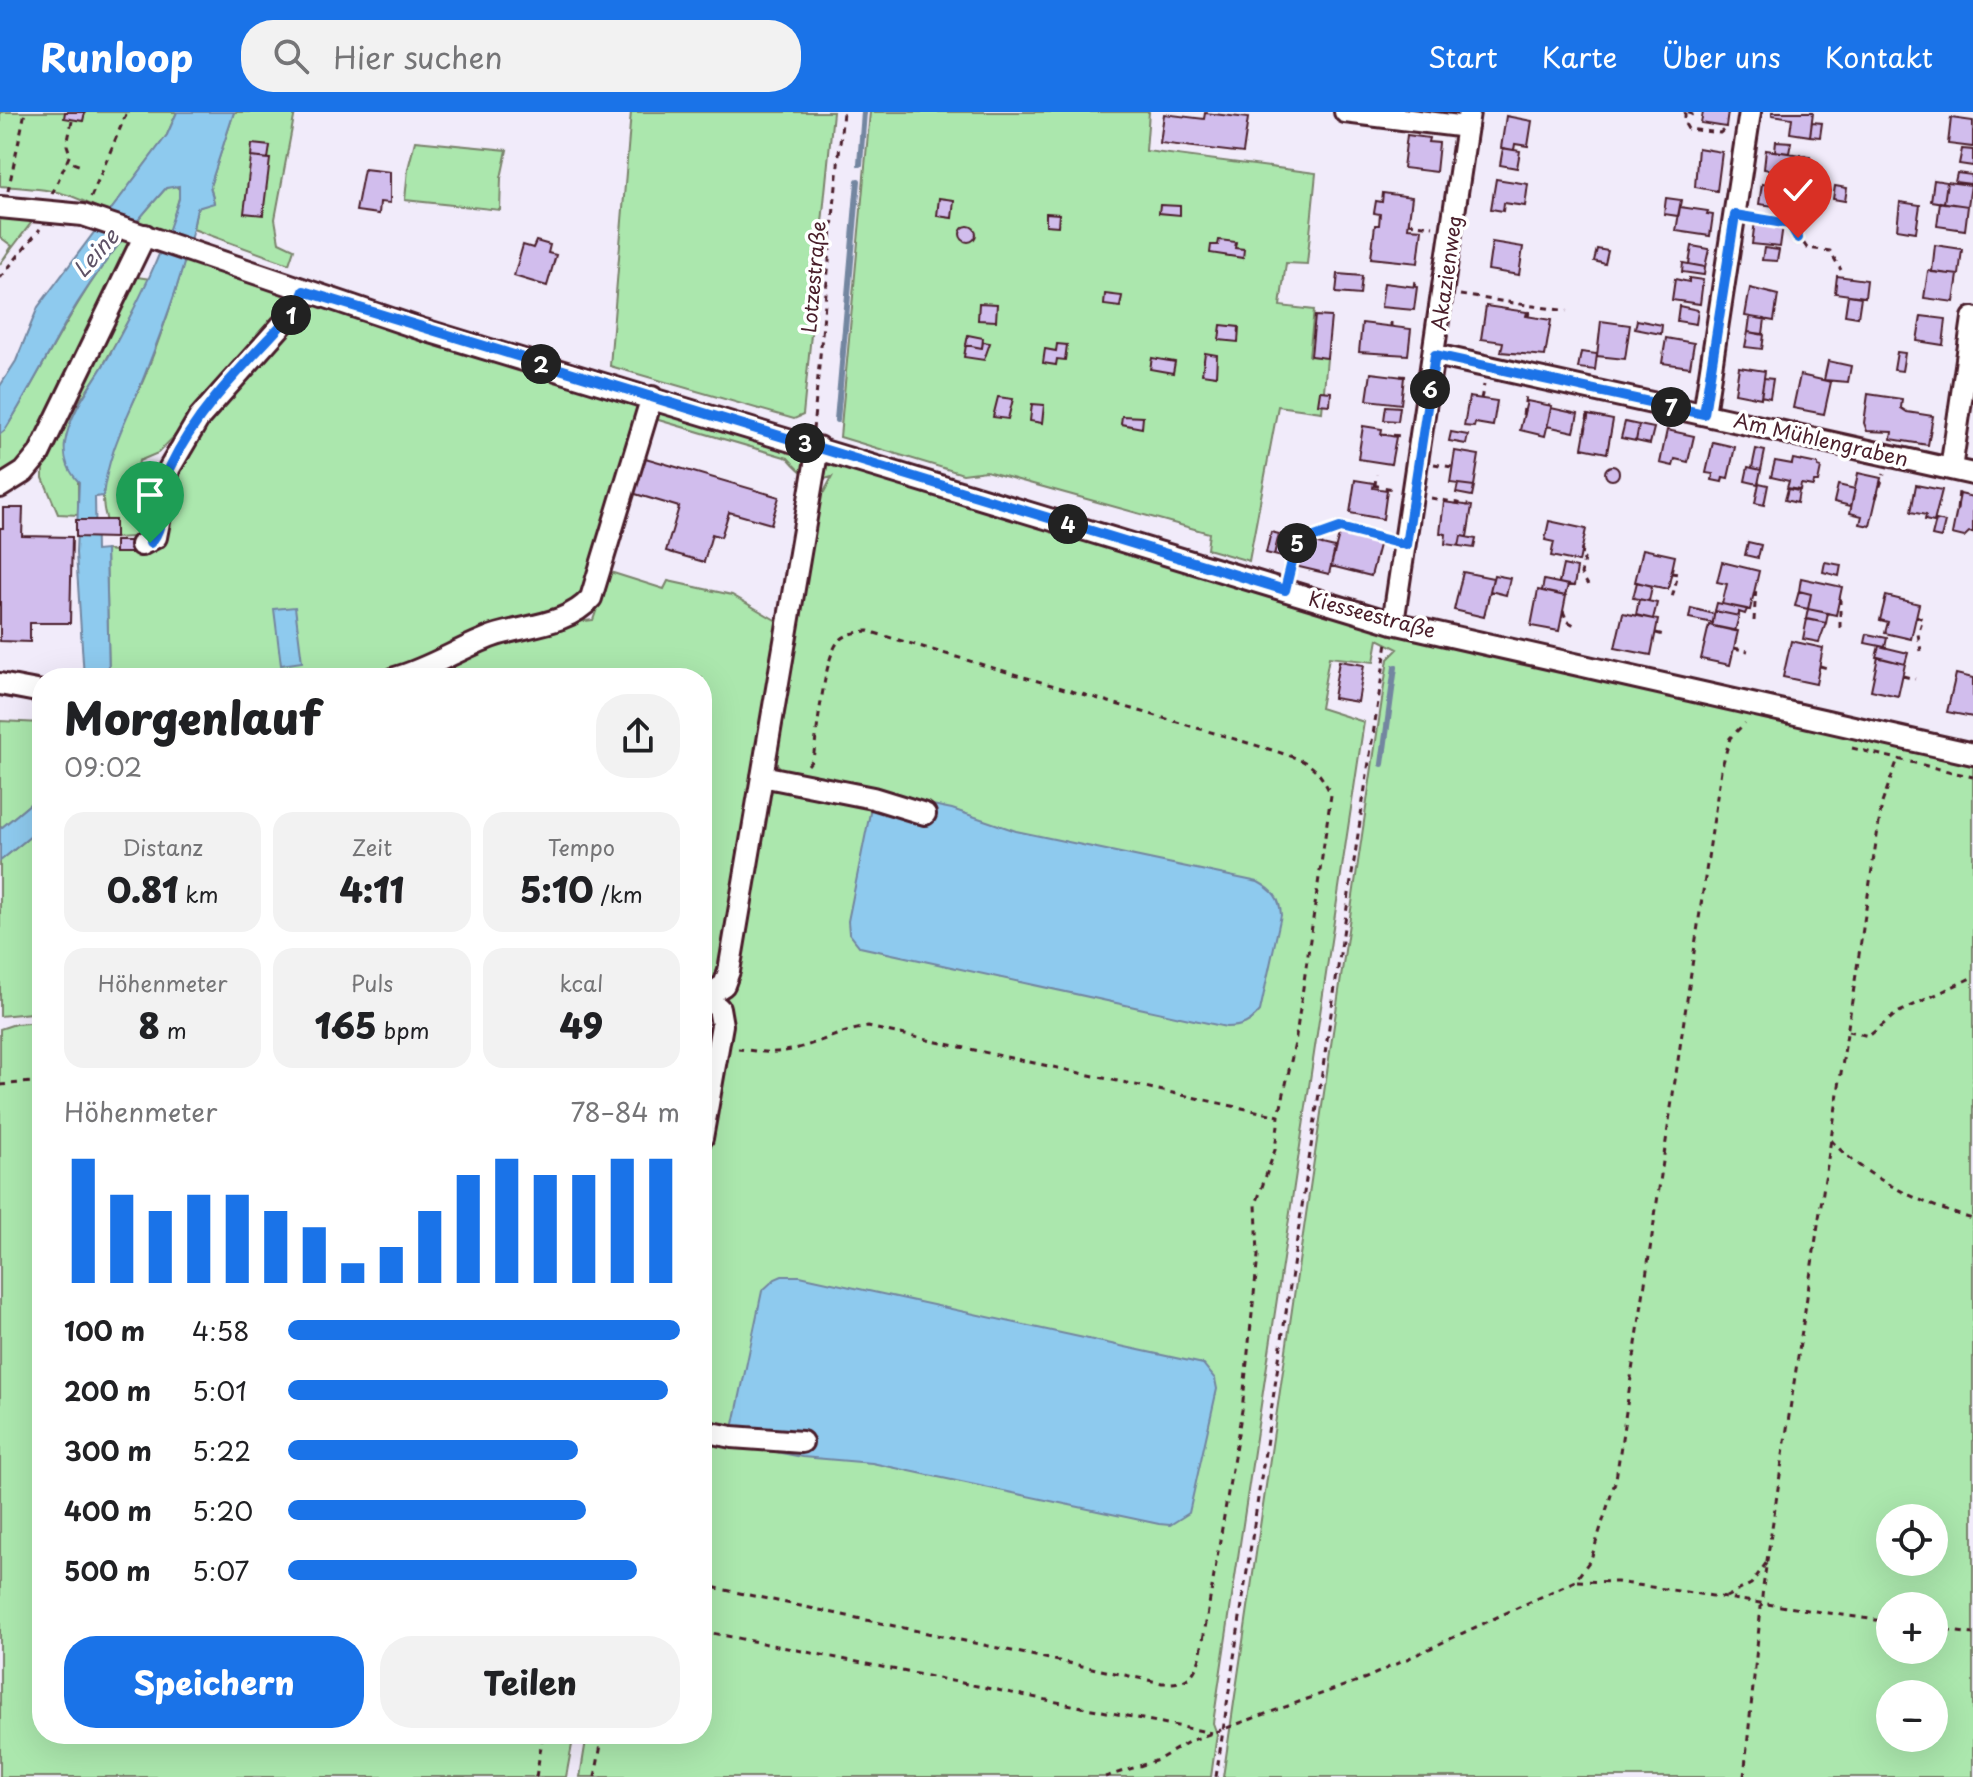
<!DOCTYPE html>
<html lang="de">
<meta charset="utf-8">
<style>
body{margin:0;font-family:"Playpen Sans",sans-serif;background:#f2f2f2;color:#202124;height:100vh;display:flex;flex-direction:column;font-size:30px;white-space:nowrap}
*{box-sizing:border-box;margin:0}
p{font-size:26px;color:#757577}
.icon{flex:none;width:44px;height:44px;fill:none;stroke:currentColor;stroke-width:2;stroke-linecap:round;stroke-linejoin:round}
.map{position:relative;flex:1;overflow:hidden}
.details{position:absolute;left:32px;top:556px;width:680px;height:1076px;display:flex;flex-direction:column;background:#fff;border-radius:32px;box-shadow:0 8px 32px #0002}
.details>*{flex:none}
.buttons{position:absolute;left:1876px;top:1392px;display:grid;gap:16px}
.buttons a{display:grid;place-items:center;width:72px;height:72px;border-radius:50%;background:#fff;box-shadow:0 8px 32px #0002;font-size:40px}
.pin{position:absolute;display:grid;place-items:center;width:68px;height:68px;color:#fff;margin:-82px -34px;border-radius:50% 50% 50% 0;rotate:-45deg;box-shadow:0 0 8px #0007}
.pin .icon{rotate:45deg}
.km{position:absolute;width:40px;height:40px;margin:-20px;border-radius:50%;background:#222;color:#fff;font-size:22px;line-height:40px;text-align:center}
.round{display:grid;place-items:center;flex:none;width:84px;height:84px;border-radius:32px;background:#f2f2f2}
.overview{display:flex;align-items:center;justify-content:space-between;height:136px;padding:0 32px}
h1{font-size:44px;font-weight:800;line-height:60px}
.metrics{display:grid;grid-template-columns:repeat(3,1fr);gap:12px;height:136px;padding:8px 32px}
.metrics div{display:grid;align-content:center;border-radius:20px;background:#f2f2f2;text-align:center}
.metrics b{font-size:34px;font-weight:800}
.metrics small{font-size:22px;font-weight:400}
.metrics p{font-size:22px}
.chart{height:224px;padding:16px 32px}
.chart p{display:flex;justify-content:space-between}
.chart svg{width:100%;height:144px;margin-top:8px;stroke:#1a73e8;stroke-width:6}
.primary-button{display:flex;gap:16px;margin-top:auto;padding:16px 32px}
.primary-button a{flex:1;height:92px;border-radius:32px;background:#1a73e8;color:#fff;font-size:32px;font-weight:800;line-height:92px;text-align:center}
.primary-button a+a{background:#f2f2f2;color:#202124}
ul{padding:0 32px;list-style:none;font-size:26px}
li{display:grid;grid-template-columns:128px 96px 1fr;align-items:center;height:60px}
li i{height:20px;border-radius:10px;background:#1a73e8}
header{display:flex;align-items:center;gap:48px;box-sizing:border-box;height:112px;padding:0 40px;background:#1a73e8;color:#fff}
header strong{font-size:38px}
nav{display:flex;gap:44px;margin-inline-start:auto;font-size:28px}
.search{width:560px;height:72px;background:#f2f2f2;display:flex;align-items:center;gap:20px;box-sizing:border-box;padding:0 28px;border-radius:32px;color:#757577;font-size:30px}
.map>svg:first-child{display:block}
.green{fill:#abe7ad;stroke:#7a836c;stroke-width:2;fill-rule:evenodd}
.water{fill:#8ecaee;stroke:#7386a0;stroke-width:2}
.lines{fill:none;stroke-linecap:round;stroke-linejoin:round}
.stream{stroke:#7386a0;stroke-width:6}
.building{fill:#d1bded;stroke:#4a1f2b;stroke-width:2}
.minor-casing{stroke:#4a1f2b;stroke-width:26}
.path{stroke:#4a1f2b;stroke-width:3;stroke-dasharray:6 6;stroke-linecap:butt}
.minor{stroke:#fff;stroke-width:20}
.route-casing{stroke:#fff;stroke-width:16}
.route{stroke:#1a73e8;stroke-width:10}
.labels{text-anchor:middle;stroke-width:7;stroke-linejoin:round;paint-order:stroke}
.street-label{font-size:20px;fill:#4a1f2b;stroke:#fff}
.water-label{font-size:22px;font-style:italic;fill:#5e5266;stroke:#fff}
</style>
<header>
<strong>Runloop</strong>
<div class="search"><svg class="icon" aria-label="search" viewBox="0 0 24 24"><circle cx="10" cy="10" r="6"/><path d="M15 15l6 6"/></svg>Hier suchen</div>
<nav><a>Start</a><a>Karte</a><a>Über uns</a><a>Kontakt</a></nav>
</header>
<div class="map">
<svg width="1973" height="1665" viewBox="0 0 1973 1665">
<rect width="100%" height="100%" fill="#f1ebfa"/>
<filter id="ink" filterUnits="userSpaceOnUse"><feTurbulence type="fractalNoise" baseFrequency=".0125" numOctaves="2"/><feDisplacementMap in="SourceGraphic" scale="16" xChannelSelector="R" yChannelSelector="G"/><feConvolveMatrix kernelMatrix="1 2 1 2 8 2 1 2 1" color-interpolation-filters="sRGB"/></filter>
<g filter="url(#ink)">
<path class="green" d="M0 0H177L167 23 108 102C66 77 47 77 0 74Z
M234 0H295L275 107 279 130 294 137 289 152 193 117 197 96 214 90 210 74Z
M631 0H833L803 303 794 307 610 254Z
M870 0H1149L1146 39 1316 61 1307 152 1286 151 1280 194 1314 198 1309 244 1327 246 1322 300 1278 294 1249 449 1207 437 1209 421 986 359 963 362 840 325Z
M415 29 507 38 501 66 500 98 405 88 408 57Z
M175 73 181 79 169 120 136 110 166 76Z
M0 99 29 106 31 111 0 152 12 134 0 125Z
M122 128 131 131 32 338 22 351 0 364V322L5 318C44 255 75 186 122 128Z
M185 147 1376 515 1973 650V1665H1223L1388 547 1398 537 1378 527 1374 550 1329 545 1320 596 1364 610 1213 1611 1217 1622 1211 1665H580L587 1622H702V1057L727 910 715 887 762 683 784 660 770 644 818 378 824 380 832 365C812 372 801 361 788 346L655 307 628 335 577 492 377 566H109L106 438 135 441 154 436 170 386 201 311 194 304 158 341 139 349 135 375 149 377 150 424 115 426C82 375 125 313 145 264 160 226 174 186 185 147ZM1890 1406H1934V1450H1890ZM1890 1494H1934V1538H1890ZM1890 1582H1934V1626H1890Z
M130 164 151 167 100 259 78 292V403L58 402 43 366V353Z
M610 460 664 477 668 469 732 483 784 513 725 861 702 883V566H410C468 541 529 514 593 508Z
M0 609 42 611V682L0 717Z
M42 715V900L0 904V749Z
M42 910V1622H574L566 1665H0V917L15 912Z"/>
<path class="water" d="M177 0H234L210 74 214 91 197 96C187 153 166 208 145 262 128 306 109 336 103 384L95 385 96 439 106 438 109 566H84L76 441 79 370C69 360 63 346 65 331 70 298 93 272 109 244 137 193 162 143 179 87V74L166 76C129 117 94 162 66 210 46 246 27 283 5 318L0 322V274L16 249 38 195 167 23Z
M295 495 302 550 281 553 274 497Z
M874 681 952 697 1016 719 1258 770C1273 778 1280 786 1281 803L1260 899C1250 911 1242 915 1226 915L860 835 849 821 848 809Z
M42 682V715L0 749V717Z
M782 1164H800L1203 1252 1215 1267 1217 1277 1189 1401 1170 1413 1159 1412 872 1351 802 1345 730 1331 762 1179 775 1167Z"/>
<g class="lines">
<path class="stream" d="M860 52 864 0
M837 308 858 69
M1382 652 1395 555"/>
</g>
<path class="building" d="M65 0H85L83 9 64 6Z
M1703 0H1728L1726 15 1701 11Z
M1772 0H1813L1810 24 1790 21 1792 6 1772 3Z
M1205 1 1248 6 1243 41 1160 31 1164 2 1204 7Z
M1506 4 1532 9 1528 34 1515 32 1514 38 1501 36Z
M1951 6 1973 9V35L1948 32Z
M1812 10 1822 11 1820 25 1810 24Z
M1407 23 1429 26 1428 30 1439 31 1436 60 1403 56Z
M1776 29 1791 30 1789 41 1775 39Z
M252 32 270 34 268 47 251 45Z
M1503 36 1520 39 1517 56 1500 53Z
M1698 36 1722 40 1717 79 1695 75Z
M1962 37 1973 38V54L1959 52Z
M1766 38 1810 44 1807 63 1798 62 1796 77 1805 78 1803 98 1759 92 1762 72 1780 75 1782 60 1764 57Z
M251 45 270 47 263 103 244 101Z
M364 57 390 60V91L380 90 379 102 356 99Z
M1957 61 1972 63 1971 72 1955 70Z
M1496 67 1528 72 1525 94 1504 91 1503 99 1491 97Z
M1934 68 1947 70 1944 91 1931 89Z
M1947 70 1971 73 1968 94 1944 91Z
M1835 74 1847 76 1845 89 1833 87Z
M1383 81 1412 85 1408 116 1422 117 1418 151 1371 146 1375 113H1379L1380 102 1374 101 1376 89 1382 90Z
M939 86 954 88 952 106 937 104Z
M1666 86 1681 88 1678 104 1664 102Z
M1900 90 1920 93 1916 120 1897 117Z
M1940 90 1968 94 1965 118 1937 114Z
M1160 93 1180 94V103L1159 101Z
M1680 95 1708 99 1707 102 1713 103 1710 124 1676 119Z
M1046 101 1059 102 1058 114 1046 113Z
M1755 109 1783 113 1780 135 1752 132Z
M960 122a8 8 0 1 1 16 0a8 8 0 1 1-16 0Z
M1219 128 1236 130 1235 136 1244 137 1243 146 1210 141 1211 133H1218Z
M536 129 550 133 548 141 556 143 547 174 514 164 523 133 533 136Z
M1492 130 1523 135 1519 163 1488 158Z
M1935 133 1962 137 1959 163 1932 160Z
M1692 134 1709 137 1705 155 1689 152Z
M1764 136 1779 138 1777 149 1762 148Z
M1597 137 1608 139 1605 152 1594 149Z
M1683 151 1705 155 1704 163 1682 160Z
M1928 159 1958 163 1954 190 1924 186Z
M1338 162 1362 164 1360 183 1336 181Z
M1837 164 1867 168 1865 185 1835 181Z
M1689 166 1703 168 1700 192 1672 188 1675 167 1689 170Z
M1384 171 1417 175 1414 198 1381 195Z
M1750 176 1778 183 1774 209 1745 204Z
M1105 182 1122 184 1120 195 1104 193Z
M1848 183 1861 185 1858 205 1845 203Z
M979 191 997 192 996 209 978 208Z
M1486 194 1527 200 1526 204 1551 208 1545 244 1501 240 1503 230 1481 227Z
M1679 194 1698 198 1696 212 1677 209Z
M1315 204 1331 205 1327 246 1311 244Z
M1921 204 1946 207 1943 233 1917 229Z
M1750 205 1765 207 1763 222 1748 220Z
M1637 208 1662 213 1661 222 1635 217Z
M1601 209 1630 213 1625 247 1597 244Z
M1362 211 1411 217 1408 243 1359 240Z
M1221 213 1239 215 1238 230 1219 228Z
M1748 220 1764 223 1762 237 1745 235Z
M968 223 983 226 982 236 966 233Z
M1666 226 1694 231 1690 255 1662 251Z
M983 230 990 231 984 248 964 245 966 233 982 236Z
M1057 232 1067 233 1065 248 1057 247 1056 253 1043 251 1045 237 1056 239Z
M1581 240 1597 242 1595 258 1578 256Z
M1897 240 1905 241 1902 259 1894 258Z
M1205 241 1217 243 1216 264 1202 262Z
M1152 246 1175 250 1173 261 1150 257Z
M1828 249 1851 254 1848 270 1824 268Z
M1739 255 1765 259 1761 286 1735 281Z
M1371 261 1404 265 1401 292 1367 288Z
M1800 263 1831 270 1824 302 1793 296Z
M1764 266 1773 267 1770 286 1761 284Z
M1320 279 1331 280 1330 293 1318 292Z
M1868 282 1902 287 1901 296 1907 300 1933 304 1928 333 1891 327 1892 320 1867 319 1864 311Z
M998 285 1013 287 1008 307 993 305Z
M1469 285 1497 289 1493 314 1475 311 1474 315 1464 314Z
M1527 289 1552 294 1545 324 1520 318Z
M1032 292 1044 293 1042 311 1030 309Z
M1386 294 1400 295 1398 309 1384 308Z
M1551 296 1578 302 1574 320 1547 314Z
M1588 303 1613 308 1607 341 1582 336Z
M1122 304 1143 305 1142 316 1121 312Z
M1625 310 1639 313 1636 329 1621 326Z
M1639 313 1654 316 1650 332 1636 329Z
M1363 314 1382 317 1381 322 1396 325 1391 352 1358 347Z
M1667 318 1694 324 1688 350 1675 347 1673 354 1660 351Z
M1451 320 1468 323 1466 332 1449 329Z
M1713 330 1735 335 1728 366 1723 365 1722 370 1712 368 1713 362 1706 361Z
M1756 337 1765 339 1761 358 1752 356Z
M1455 339 1479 343 1474 374 1450 371Z
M642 345 779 385 771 412 729 400 721 425 712 422 704 450 666 439 679 395 632 381Z
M1793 347 1818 352V355L1821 356 1818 370H1814L1813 374 1801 372 1800 378 1787 376 1789 369 1771 365 1775 349 1792 352Z
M1605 361a7 7 0 1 1 14 0a7 7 0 1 1-14 0Z
M1748 355 1761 358 1758 372 1745 369Z
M1858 361 1881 366 1870 414 1860 412 1862 404 1850 401Z
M1355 368 1374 371 1373 376 1387 378 1383 407 1350 401Z
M1759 371 1768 373 1764 393 1755 391Z
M1458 372 1474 374 1472 384 1456 381Z
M1838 373 1855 377 1851 394 1834 390Z
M1916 373 1942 378 1934 410 1925 408 1926 403 1911 400Z
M1788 377 1799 379 1797 391 1785 388Z
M1960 382 1973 385V421L1969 420 1964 425 1952 422Z
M1444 390 1472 394 1467 425 1461 424 1459 434 1445 432 1446 422 1440 421Z
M3 396H23L22 424 72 425 70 511H30V530L0 529V416H3Z
M76 408H115V426L76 425Z
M1936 408 1945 410 1941 426 1932 424Z
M1549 409 1586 417 1579 450 1551 444 1554 430 1545 428Z
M1340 419 1380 429 1371 464 1331 454Z
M1271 420 1279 422 1274 443 1266 441Z
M1279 422 1287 423 1282 445 1274 443Z
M1287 423 1295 426 1290 447 1282 445Z
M1461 424 1476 427 1474 436 1459 434Z
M1301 428 1335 436 1329 462 1295 454Z
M115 429H134L135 441H115Z
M1748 430 1761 433 1758 446 1745 443Z
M1643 437 1675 444 1668 477 1635 470Z
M1722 450 1759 459 1750 498 1722 492 1727 472 1717 470Z
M1825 450 1841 453 1839 464 1823 460Z
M1563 453 1577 456 1574 474 1559 471Z
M1463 460 1493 466 1484 505 1454 498Z
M1494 463 1510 466 1506 483 1490 479Z
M1801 466 1842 475 1836 503 1808 497 1811 482 1799 479Z
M1544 468 1568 473 1565 484 1542 479Z
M1637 470 1652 474 1649 489 1633 486Z
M1538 478 1566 484 1559 519 1531 514Z
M1799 479 1811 482 1808 497 1795 494Z
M1886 484 1919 492 1911 527 1885 521 1888 510 1880 508Z
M1639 487 1657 491 1653 507 1636 503Z
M1717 491 1747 497 1745 502 1739 500V504L1715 499Z
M1691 496 1714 502 1713 511 1689 506Z
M1808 497 1828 501 1826 511 1806 507Z
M1715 499 1739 504 1735 519 1712 514Z
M1623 501 1658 508 1651 543 1615 536Z
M1807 507 1826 511 1819 530 1803 527Z
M1709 513 1738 519 1730 553 1701 547Z
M1867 522 1887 526 1885 535 1865 531Z
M1791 529 1823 536 1816 572 1783 565Z
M1879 534 1908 541 1905 552 1876 545Z
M1878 545 1905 552 1898 584 1871 578Z
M1339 549 1364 553 1358 590 1333 586Z
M1956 562 1973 566V605L1947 600Z"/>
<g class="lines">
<g class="minor-casing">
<path id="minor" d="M1345 0 1467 15
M0 95 83 103 424 218 1393 511 1973 642
M1435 243 1973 362
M1704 302 1750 0
M1951 357 1973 206
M0 375 24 360 39 342 145 123
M141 433 156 425 169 357 199 306 297 196 304 179
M1393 511 1469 0
M395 566C429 557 460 536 493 524 525 513 567 514 591 486L652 285
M0 572 42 580
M762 664 873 686 925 702
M702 887 724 873 729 859 818 335
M702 1026 722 913 719 896 706 887
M702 1319 732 1325 802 1330"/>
</g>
<path class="path" d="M1685 0V12L1688 17 1720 21 1727 15
M1688 0 1694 4
M72 9 67 33 70 42 67 49 84 55
M8 79 25 0
M52 82 67 49
M91 85 127 0
M1754 106 1790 112 1807 136 1830 139 1841 158
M1408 111 1433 114
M0 166 40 117
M1414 175 1415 168
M1460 183 1567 199
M1528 205 1530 194
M1391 214V210
M1400 264 1412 265
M1481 287 1484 273
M1523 303 1526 283
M813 318 843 0
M1585 320 1589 297
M1381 322 1402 324
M1434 352 1452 355
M1373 373 1393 377
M1375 374 1376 362
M1431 386 1468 393
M1876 386 1884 362
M1957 398 1959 379
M1309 427 1340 416 1387 428
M1582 437 1581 446 1584 447 1581 462 1588 473
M1290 459 1298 425 1323 433
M1671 461 1678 462 1672 486
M1840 486V516
M1563 499 1567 509 1578 515
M1916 504 1923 507 1918 522 1921 539
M1754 509 1756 473
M1656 521 1664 523
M1734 536 1748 539
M1820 554 1831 557
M1903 564 1915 567
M1852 636 1973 665
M808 653 813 647C817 623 824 543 839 529 847 521 858 520 868 519L1272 638C1305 649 1316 650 1331 683L1295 931 1279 1004
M1848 919 1869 924 1897 901 1973 865
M0 973 42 969
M1831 1028C1863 1065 1926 1094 1973 1107
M1577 1469 1617 1470 1890 1510
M702 1473 1162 1571C1185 1572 1193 1567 1200 1546L1242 1298 1258 1144 1256 1092 1275 1038 1279 1004 868 915C836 919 808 938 776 940 763 941 750 938 738 937
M1726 1485 1751 1472 1767 1450
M1934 1517 1973 1522
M702 1519 1212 1621
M536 1665 543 1622
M595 1665 603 1622
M1105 1665 1158 1648 1190 1629 1366 1566 1575 1469 1591 1447 1616 1367 1721 658 1730 626 1745 611
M1216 1665 1387 530
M1744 1665 1763 1475 1882 691 1898 647"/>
<use href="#minor" class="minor"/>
</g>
</g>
<g class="lines" filter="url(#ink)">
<g class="route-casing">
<path id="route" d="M150 431C168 414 159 377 170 355 199 294 252 246 297 196L304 179 1285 478 1298 425 1309 427 1340 416 1406 433 1435 243 1704 302 1735 103 1790 112 1798 126"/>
</g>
<use href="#route" class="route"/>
</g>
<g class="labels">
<g class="street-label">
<text transform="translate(1447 161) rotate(-82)" y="7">Akazienweg</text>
<text transform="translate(814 165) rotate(-85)" y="7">Lotzestraße</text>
<text transform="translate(1821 328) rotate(13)" y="7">Am Mühlengraben</text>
<text transform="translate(1372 503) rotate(15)" y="7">Kiesseestraße</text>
</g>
<g class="water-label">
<text transform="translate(96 141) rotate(-49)" y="8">Leine</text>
</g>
</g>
</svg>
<div class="buttons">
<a><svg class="icon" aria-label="locate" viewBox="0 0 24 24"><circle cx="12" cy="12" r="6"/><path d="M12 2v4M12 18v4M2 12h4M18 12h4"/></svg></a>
<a>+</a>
<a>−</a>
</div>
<div class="pin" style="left:150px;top:431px;background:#1e9e55"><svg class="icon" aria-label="arrive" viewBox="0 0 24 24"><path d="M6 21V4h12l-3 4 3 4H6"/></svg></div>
<div class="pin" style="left:1798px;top:126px;background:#d93025"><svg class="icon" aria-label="check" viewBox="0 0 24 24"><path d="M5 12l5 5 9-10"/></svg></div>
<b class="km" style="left:291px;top:203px">1</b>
<b class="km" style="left:541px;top:252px">2</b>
<b class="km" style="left:805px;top:331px">3</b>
<b class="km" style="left:1068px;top:412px">4</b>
<b class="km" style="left:1297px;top:431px">5</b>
<b class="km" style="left:1430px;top:277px">6</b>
<b class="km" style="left:1671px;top:295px">7</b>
<section class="details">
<div class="overview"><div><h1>Morgenlauf</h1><p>09:02</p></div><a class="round"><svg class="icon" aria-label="share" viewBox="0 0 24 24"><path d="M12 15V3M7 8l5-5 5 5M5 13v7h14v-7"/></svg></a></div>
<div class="metrics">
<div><p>Distanz</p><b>0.81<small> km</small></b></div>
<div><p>Zeit</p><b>4:11</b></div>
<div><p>Tempo</p><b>5:10<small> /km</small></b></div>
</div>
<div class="metrics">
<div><p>Höhenmeter</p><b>8<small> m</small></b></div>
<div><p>Puls</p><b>165<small> bpm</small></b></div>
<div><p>kcal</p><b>49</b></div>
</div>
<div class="chart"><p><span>Höhenmeter</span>78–84 m</p>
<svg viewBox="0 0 160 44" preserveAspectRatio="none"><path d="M5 44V6M15 44V17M25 44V22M35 44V17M45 44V17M55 44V22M65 44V27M75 44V38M85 44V33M95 44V22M105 44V11M115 44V6M125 44V11M135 44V11M145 44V6M155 44V6"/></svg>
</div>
<ul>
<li><b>100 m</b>4:58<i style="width:100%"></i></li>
<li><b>200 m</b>5:01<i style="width:97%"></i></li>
<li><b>300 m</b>5:22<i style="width:74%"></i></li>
<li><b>400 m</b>5:20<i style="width:76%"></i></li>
<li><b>500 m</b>5:07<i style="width:89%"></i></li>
</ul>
<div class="primary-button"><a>Speichern</a><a>Teilen</a></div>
</section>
</div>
